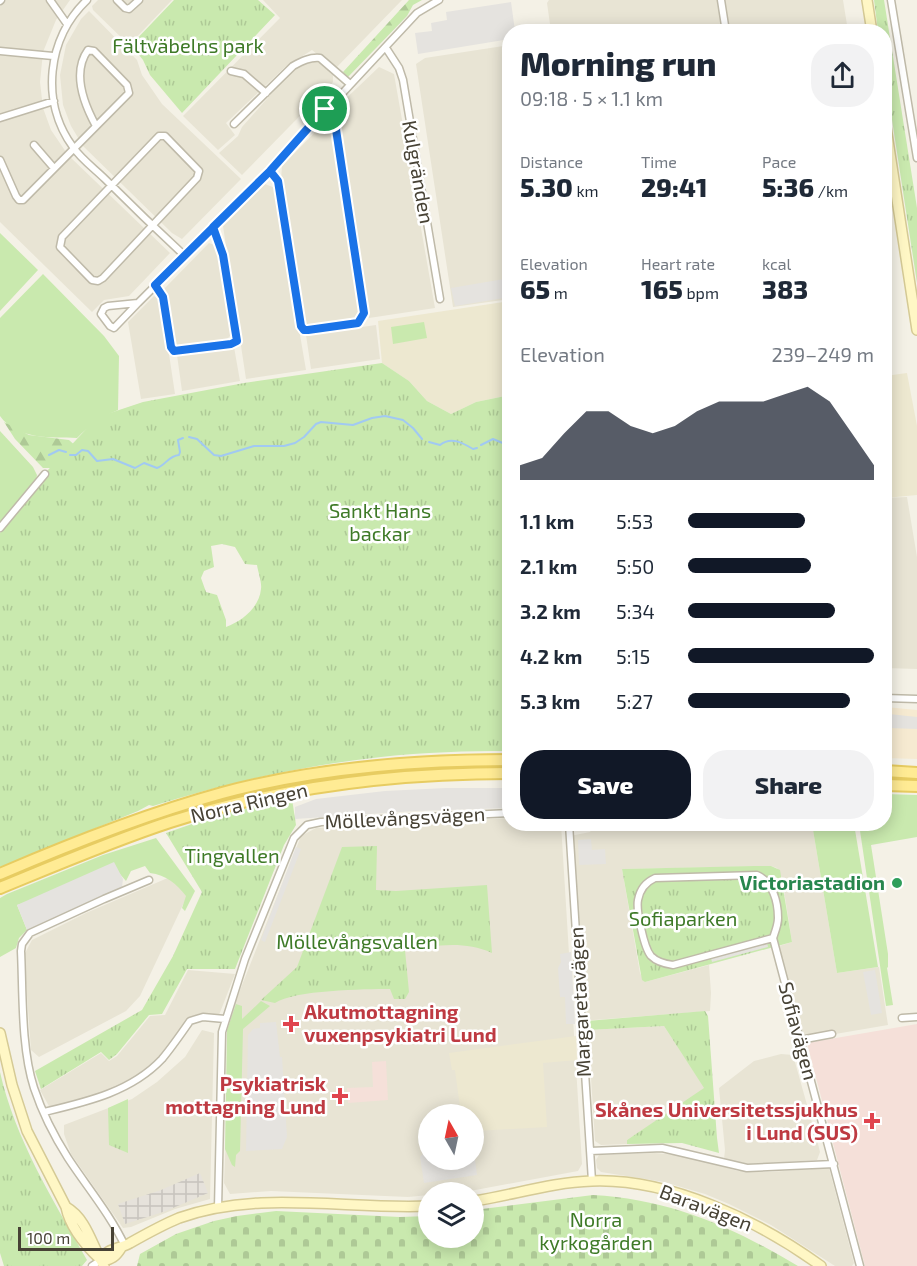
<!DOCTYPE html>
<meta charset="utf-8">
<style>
body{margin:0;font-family:"Exo 2",sans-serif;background:#f2f2f3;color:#1f2937;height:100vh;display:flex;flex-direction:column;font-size:22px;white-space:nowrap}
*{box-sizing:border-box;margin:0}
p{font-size:20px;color:#747a83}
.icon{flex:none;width:33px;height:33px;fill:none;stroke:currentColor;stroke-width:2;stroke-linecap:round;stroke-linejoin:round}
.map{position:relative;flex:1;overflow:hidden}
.sheet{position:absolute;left:502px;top:24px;width:390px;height:807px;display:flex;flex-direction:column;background:#fff;border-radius:24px;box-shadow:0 3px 15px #0003}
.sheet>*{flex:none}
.needle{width:39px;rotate:351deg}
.tools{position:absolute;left:418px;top:1104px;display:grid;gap:12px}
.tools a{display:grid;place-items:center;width:66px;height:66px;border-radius:50%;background:#fff;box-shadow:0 3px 15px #0003;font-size:30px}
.scale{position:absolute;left:18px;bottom:15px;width:96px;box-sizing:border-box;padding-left:6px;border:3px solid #474235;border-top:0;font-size:16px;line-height:21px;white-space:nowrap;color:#474235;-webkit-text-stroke:4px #fff;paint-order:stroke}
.pin{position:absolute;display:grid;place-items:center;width:51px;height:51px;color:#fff;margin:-26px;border:3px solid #fff;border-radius:50%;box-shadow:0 2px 6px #0007}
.round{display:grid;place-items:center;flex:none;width:63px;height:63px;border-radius:24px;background:#f2f2f3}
.headline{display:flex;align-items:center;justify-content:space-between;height:102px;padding:0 18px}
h1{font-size:33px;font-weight:800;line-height:45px}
.metrics{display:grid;grid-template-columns:repeat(3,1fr);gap:9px;height:102px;padding:6px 18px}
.metrics div{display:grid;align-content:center}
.metrics b{font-size:26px;font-weight:800}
.metrics small{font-size:16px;font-weight:400}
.metrics p{font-size:16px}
.chart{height:168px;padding:12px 18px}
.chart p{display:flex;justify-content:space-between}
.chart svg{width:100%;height:108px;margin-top:6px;fill:#111827;opacity:.7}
.action{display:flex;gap:12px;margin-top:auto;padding:12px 18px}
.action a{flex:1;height:69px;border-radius:24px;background:#111827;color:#fff;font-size:24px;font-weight:800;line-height:69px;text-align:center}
.action a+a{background:#f2f2f3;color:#1f2937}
ul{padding:0 18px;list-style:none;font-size:20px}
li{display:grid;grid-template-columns:96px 72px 1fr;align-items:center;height:45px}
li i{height:15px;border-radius:8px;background:#111827}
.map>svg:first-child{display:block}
.residential{fill:#e8e4d4;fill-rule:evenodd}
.commercial{fill:#f6ead1}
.industrial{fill:url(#industrial-grid)}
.education{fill:#ede8d0}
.medical{fill:#f5e0d9}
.green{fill:#c9e9ae}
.forest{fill:url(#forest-firs)}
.cemetery{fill:url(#cemetery-stones)}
.park{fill:url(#park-tufts);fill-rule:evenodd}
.parking{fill:#e5e3df}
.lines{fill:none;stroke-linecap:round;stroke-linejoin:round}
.stream{stroke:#a1c9f2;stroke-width:2}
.street-casing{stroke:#bfbaa9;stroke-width:9}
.secondary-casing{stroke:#d5ca95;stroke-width:12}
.primary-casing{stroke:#e7cc61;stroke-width:14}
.street{stroke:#fff;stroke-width:6}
.secondary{stroke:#fff7c5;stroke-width:9}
.primary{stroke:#ffeb94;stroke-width:10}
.route-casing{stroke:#fff;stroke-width:12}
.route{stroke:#1a73e8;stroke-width:8}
.leisure-dot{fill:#2e9e5b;stroke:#fff;stroke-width:2}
.health-dot{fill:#e0444e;stroke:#fff;stroke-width:2}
.labels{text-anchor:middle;stroke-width:5;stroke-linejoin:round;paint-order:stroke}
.park-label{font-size:20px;fill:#3e7a27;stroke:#fff}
.street-label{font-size:20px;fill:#474235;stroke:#fff}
.leisure-label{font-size:20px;font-weight:bold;fill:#27864d;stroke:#fff;text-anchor:end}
.health-label{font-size:20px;font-weight:bold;fill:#be3a42;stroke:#fff;text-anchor:end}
</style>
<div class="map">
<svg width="917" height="1266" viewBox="0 0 917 1266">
<defs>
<pattern id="industrial-grid" width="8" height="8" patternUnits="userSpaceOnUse" patternTransform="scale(1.5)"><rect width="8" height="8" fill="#e6e2db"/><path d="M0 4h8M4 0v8" fill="none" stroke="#c7c3bd"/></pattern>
<pattern id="forest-firs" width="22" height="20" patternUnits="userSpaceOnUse" patternTransform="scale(1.5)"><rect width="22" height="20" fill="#c9e9ae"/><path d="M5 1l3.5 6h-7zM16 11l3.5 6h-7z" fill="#aec996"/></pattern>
<pattern id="cemetery-stones" width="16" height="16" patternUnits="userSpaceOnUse" patternTransform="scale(1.5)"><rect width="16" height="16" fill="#c9e9ae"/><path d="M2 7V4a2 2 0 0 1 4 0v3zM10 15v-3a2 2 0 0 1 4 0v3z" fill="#aec996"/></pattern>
<pattern id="park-tufts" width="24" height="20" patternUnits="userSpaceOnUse" patternTransform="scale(1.5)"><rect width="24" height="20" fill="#c9e9ae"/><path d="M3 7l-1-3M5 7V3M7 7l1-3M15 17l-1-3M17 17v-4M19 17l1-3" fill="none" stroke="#aec996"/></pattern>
</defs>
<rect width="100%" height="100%" fill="#f4f1e6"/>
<path class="residential" d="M0 0H70L56 20 43 52 40 82 43 108 51 130 68 155 170 253 129 296 104 300 92 312 0 222Z
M98 0H172L129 45 93 10 92 6Z
M263 0H402L335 69 312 50 285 67 226 123 235 135 218 150 183 116 280 18Z
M549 0H843L848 31H551L547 3Z
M89 11 137 60 142 75 162 104 241 179 182 239 172 233 83 146 71 126 63 105 60 75 66 45 81 19Z
M510 45V299L453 307 416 64 425 58Z
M317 61 333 74V82L242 175 219 153 238 136 242 127 295 67Z
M379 67 394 74 435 308 369 318 336 108Z
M323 124 333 129 361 309 357 319 310 327 304 321 281 180 282 166Z
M265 184 275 188 306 370 246 379 223 226Z
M209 243 217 246 233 333 227 339 179 347 174 343 163 290Z
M154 296 161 301 175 394 141 399 128 322Z
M376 325 380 359 311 369 306 335Z
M234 347 240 381 182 391 177 355Z
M907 497 917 557V669L885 668V498Z
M510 818V824H561L582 1164 578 1171 470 1191 429 1192V1195L408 1197 271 1191 230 1194 224 1183 231 1013 301 836 316 828ZM429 1114H474V1160H429Z
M595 824H812L837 973 879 967 888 1025 800 1040 776 947 792 942 782 878 777 868 771 866 622 869 640 973 645 982 709 965 711 993 710 1011 581 1021 570 836 590 832Z
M170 877 188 894 140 996 126 1011 39 1057 31 1050 24 955 32 940 86 913Z
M188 970 235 974 219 1015 201 1013 191 1017 163 1054 136 1076 102 1094 50 1108 40 1090 101 1053 109 1061 117 1056 150 1016 165 1015Z
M664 1026 705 1089 627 1140V1144L601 1145 595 1141 588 1030Z
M202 1030 214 1033 210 1199 175 1209 131 1227 123 1228 71 1154 64 1134V1125L132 1099 157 1082 185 1057Z
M781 1054 793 1055 818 1144 820 1152 817 1160 749 1164 724 1159 725 1150 719 1088 754 1061Z
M655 1153 687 1156 738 1171 769 1172 829 1168 854 1263 852 1266H835L771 1225 729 1204 705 1194 664 1182 601 1172 597 1168 596 1160 599 1155Z"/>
<path class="commercial" d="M885 707 917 710V759L885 758Z"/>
<path class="industrial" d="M200 1173 208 1193 166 1211 125 1224 118 1204 161 1190Z"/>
<path class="education" d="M510 301V395L476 402 451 414 427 401 409 381 382 363 378 321Z
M907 373 917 426V495L885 498V376Z
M576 1036 577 1060 543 1063 547 1127 476 1131 474 1130V1114H461L455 1070H452L449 1053Z"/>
<path class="medical" d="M917 1024V1266H865L807 1043Z
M386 1061 388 1100 348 1103 347 1088 373 1087 372 1062Z"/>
<path class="green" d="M0 233 38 270 0 311Z
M43 274 104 336 119 356 118 410C101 417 90 425 77 438 51 437 17 440 0 416V318Z
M424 322 427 338 393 344 391 327Z
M0 431 33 467 37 475 36 480 0 523Z
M885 794 917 795V837L871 845 888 954V967L887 968 893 1005 886 1006 859 824H885Z
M812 824H854L878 967 837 973Z
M156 838 195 891 185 911 182 908 186 896C177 884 166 875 150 873L145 866 131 871 126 881 119 873 17 905 27 930 19 938 16 948 0 957V898L7 894 103 855Z
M261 1001 270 1006 243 1029 240 1151 236 1155 235 1167 232 1165 225 1149 227 1030 236 1004 242 1006V1019Z"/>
<path class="forest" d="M409 0H422L413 5 407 16 348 77 343 72Z
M4 422 29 435 69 440 78 448 62 468H43L15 439Z"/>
<path class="cemetery" d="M593 1195C669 1199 733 1227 798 1266H137L140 1254 176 1234 214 1221 237 1216 276 1211 400 1217 429 1216V1238H474V1210Z"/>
<path class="park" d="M174 0H258L275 15 182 113 150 75 143 60 131 45Z
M874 0H884L917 208V283L885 74V32L878 31Z
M382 363 409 381 427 401 451 414 476 402 510 395V751C467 751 424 752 381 757 304 765 227 783 153 806L149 805 138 811 0 867V533L46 476 48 470 90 425 104 415 143 402 244 383ZM222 544 235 547 245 564 257 565C258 572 262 582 261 589 259 608 242 621 226 627V620L217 595 206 592 201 578 204 571 214 567 211 546Z
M292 799 296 825 284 845 235 969H187L162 1014 149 1015 117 1054 109 1060 101 1052 41 1089 35 1071 142 1010 173 956 202 892 166 833 218 815Z
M377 846 376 890 396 891 487 885 492 953C463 940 435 946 405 950L409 992 405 999H394L390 989C365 989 294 990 275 1003L261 1000 297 967 342 847Z
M754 866H771L780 870 792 942 645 982 642 980 622 869Z
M705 1011 708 1016 717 1138 719 1153 682 1143 627 1144V1140L704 1088 664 1026 588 1030 587 1021Z
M0 1072C15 1139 53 1200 87 1260L82 1266H4L0 1253Z
M128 1099V1153L109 1145 108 1108Z"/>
<path class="parking" d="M511 2 515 31 510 32V39L418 54 415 33 432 31 431 23 447 20 446 12Z
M510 278V297L455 306 451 288Z
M889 714 917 717V729L888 728Z
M446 788H510V808L416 811 295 819V807L316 799 385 791Z
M591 839 592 850 605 849 606 864 579 865 578 840Z
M296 847 301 849 265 942 261 940Z
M114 862 123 879 122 887 27 930 17 905Z
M767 943 768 947 712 962 711 958Z
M571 952 575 1024H566L565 997H560L558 968 561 962 560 954Z
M875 970 882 1013 871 1015 863 972Z
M276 1022 280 1057H282L287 1137 282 1149 246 1151 248 1035 253 1029 260 1028V1023Z
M426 1150H429V1160H474V1152L477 1175 424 1183 420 1157Z"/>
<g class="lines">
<path class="stream" d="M189 437 197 439 214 455 221 456 254 446H284L295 443 304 437 316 424 321 422 353 425 372 418 385 416 403 420 413 428 422 439
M429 442 440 445C451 436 463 443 473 449L477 448
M481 445 493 439 510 446
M49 455 59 450 66 452
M70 455H76L82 450 88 451 97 461 113 459 135 468 144 463 157 468C166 465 168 456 179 455L180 452 178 440 183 438"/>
<g class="street-casing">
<path id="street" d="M50 0 67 24
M87 0C47 38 40 102 73 147 81 159 95 169 105 179 131 205 158 231 185 256
M117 0 125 8 129 9 139 0
M721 0 726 32
M891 0 917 158
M0 1 1 0
M386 48 399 68 403 80 440 299
M0 51 53 56
M231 71 244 74 266 93
M0 118 54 101
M234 124 293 66C302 61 310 57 320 58L350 84
M159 136H165L199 171 197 178 103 278 98 281 92 280 60 247 62 237Z
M34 145 53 167
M0 160 16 196 19 200H23L129 93 127 85 94 51 88 50C72 72 84 104 96 126
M270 171 277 181 301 326 304 330H308L359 323 364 313 335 123 325 109
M155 285 163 297 171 347 174 351 231 344 237 341 223 255 214 227
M138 303 270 171 417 13 439 0
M138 303 114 328 110 326 101 314 104 308 108 306Z
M0 528 45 474
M885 698 917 699
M569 824 592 1181
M757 875C773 882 778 902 778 918 778 925 775 932 773 938L673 965C665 964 657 962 651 956 644 948 636 910 638 900 640 889 646 882 655 878Z
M773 938 860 1266
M902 1018 917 1017
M800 1040 832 1034
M44 1112C86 1102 131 1092 162 1059 172 1047 181 1034 190 1021L203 1017 225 1019
M590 1151 662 1148 747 1168 834 1164
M218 1208 222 1032 245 959 294 838 307 825 321 822 510 813
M125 1246C110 1214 87 1187 68 1158 54 1136 42 1112 34 1088 21 1048 23 993 21 951L22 944 30 933 104 899 149 880
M92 1266 101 1260"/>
</g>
<g class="secondary-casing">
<path id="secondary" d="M867 0 872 32
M885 121 917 330
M0 1033 12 1085 27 1131 66 1207C70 1227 86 1246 101 1260
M474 1201C513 1195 553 1182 592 1181 670 1178 759 1221 821 1266
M66 1207C87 1219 92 1246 104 1266
M101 1260C106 1248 120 1249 130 1243 146 1234 162 1225 179 1218 259 1189 347 1210 429 1206
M101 1260C111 1261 116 1256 121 1248"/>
</g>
<g class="primary-casing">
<path id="primary" d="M885 771 917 773
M885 785 917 786
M0 874C72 843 146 814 222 793 315 768 414 760 510 760
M0 888C56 865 112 841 170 822 280 787 395 773 510 773"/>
</g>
<use href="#street" class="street"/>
<use href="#secondary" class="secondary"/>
<use href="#primary" class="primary"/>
</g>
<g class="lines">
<g class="route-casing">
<path id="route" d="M325 109 270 171 155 285 163 297 171 347 174 351 231 344 237 341 223 255 213 227 270 171 278 181 301 326 304 330H308L358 323 364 313 335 123 325 109"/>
</g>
<use href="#route" class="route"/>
</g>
<circle class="leisure-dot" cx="897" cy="883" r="6"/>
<g class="health-dot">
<path d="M288 1015h6v6h6v6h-6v6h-6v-6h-6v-6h6z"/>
<path d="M337 1087h6v6h6v6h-6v6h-6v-6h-6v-6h6z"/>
<path d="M869 1112h6v6h6v6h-6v6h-6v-6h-6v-6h6z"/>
</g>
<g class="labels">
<g class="park-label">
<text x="188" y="53">Fältväbelns park</text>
<text x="380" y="518">Sankt Hans<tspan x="380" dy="23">backar</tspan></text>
<text x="232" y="863">Tingvallen</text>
<text x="683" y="926">Sofiaparken</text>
<text x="357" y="949">Möllevångsvallen</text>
<text x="596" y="1227">Norra<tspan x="596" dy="23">kyrkogården</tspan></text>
</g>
<g class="street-label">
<text transform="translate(418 172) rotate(80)" y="7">Kulgränden</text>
<text transform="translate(249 803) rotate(-13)" y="7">Norra Ringen</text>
<text transform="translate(405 818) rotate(-3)" y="7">Möllevångsvägen</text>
<text transform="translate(580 1002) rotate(-93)" y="7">Margaretavägen</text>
<text transform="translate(798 1031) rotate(75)" y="7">Sofiavägen</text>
<text transform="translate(706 1208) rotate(21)" y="7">Baravägen</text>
</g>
<g class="leisure-label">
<text x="885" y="890">Victoriastadion</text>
</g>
<g class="health-label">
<text x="304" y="1019" text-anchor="start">Akutmottagning<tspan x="304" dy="23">vuxenpsykiatri Lund</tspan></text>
<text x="326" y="1091">Psykiatrisk<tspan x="326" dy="23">mottagning Lund</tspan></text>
<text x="858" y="1117">Skånes Universitetssjukhus<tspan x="858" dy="23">i Lund (SUS)</tspan></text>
</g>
</g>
</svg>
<div class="tools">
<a><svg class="needle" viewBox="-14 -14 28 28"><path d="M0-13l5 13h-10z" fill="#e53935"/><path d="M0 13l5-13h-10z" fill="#747a83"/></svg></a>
<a><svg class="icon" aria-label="layers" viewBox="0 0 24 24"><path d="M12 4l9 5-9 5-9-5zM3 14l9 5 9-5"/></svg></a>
</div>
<div class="scale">100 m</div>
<div class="pin" style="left:325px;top:109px;background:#1e9e55"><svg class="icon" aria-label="arrive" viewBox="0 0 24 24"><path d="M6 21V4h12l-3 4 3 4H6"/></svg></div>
<section class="sheet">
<div class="headline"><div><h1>Morning run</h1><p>09:18 · 5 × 1.1 km</p></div><a class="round"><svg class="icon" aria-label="share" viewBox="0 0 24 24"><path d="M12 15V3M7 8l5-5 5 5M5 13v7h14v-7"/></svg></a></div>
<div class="metrics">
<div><p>Distance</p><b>5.30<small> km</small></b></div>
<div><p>Time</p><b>29:41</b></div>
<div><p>Pace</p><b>5:36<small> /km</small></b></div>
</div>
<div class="metrics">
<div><p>Elevation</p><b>65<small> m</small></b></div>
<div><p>Heart rate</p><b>165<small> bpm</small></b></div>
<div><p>kcal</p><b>383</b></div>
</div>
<div class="chart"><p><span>Elevation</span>239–249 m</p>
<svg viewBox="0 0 160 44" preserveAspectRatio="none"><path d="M0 44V38L10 35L20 25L30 16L40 16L50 22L60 25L70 22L80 16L90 12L100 12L110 12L120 9L130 6L140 12L150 25L160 38V44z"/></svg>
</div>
<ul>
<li><b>1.1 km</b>5:53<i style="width:63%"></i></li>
<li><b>2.1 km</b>5:50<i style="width:66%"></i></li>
<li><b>3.2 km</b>5:34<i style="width:79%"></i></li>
<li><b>4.2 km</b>5:15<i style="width:100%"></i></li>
<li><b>5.3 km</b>5:27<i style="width:87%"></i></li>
</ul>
<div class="action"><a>Save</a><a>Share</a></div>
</section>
</div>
